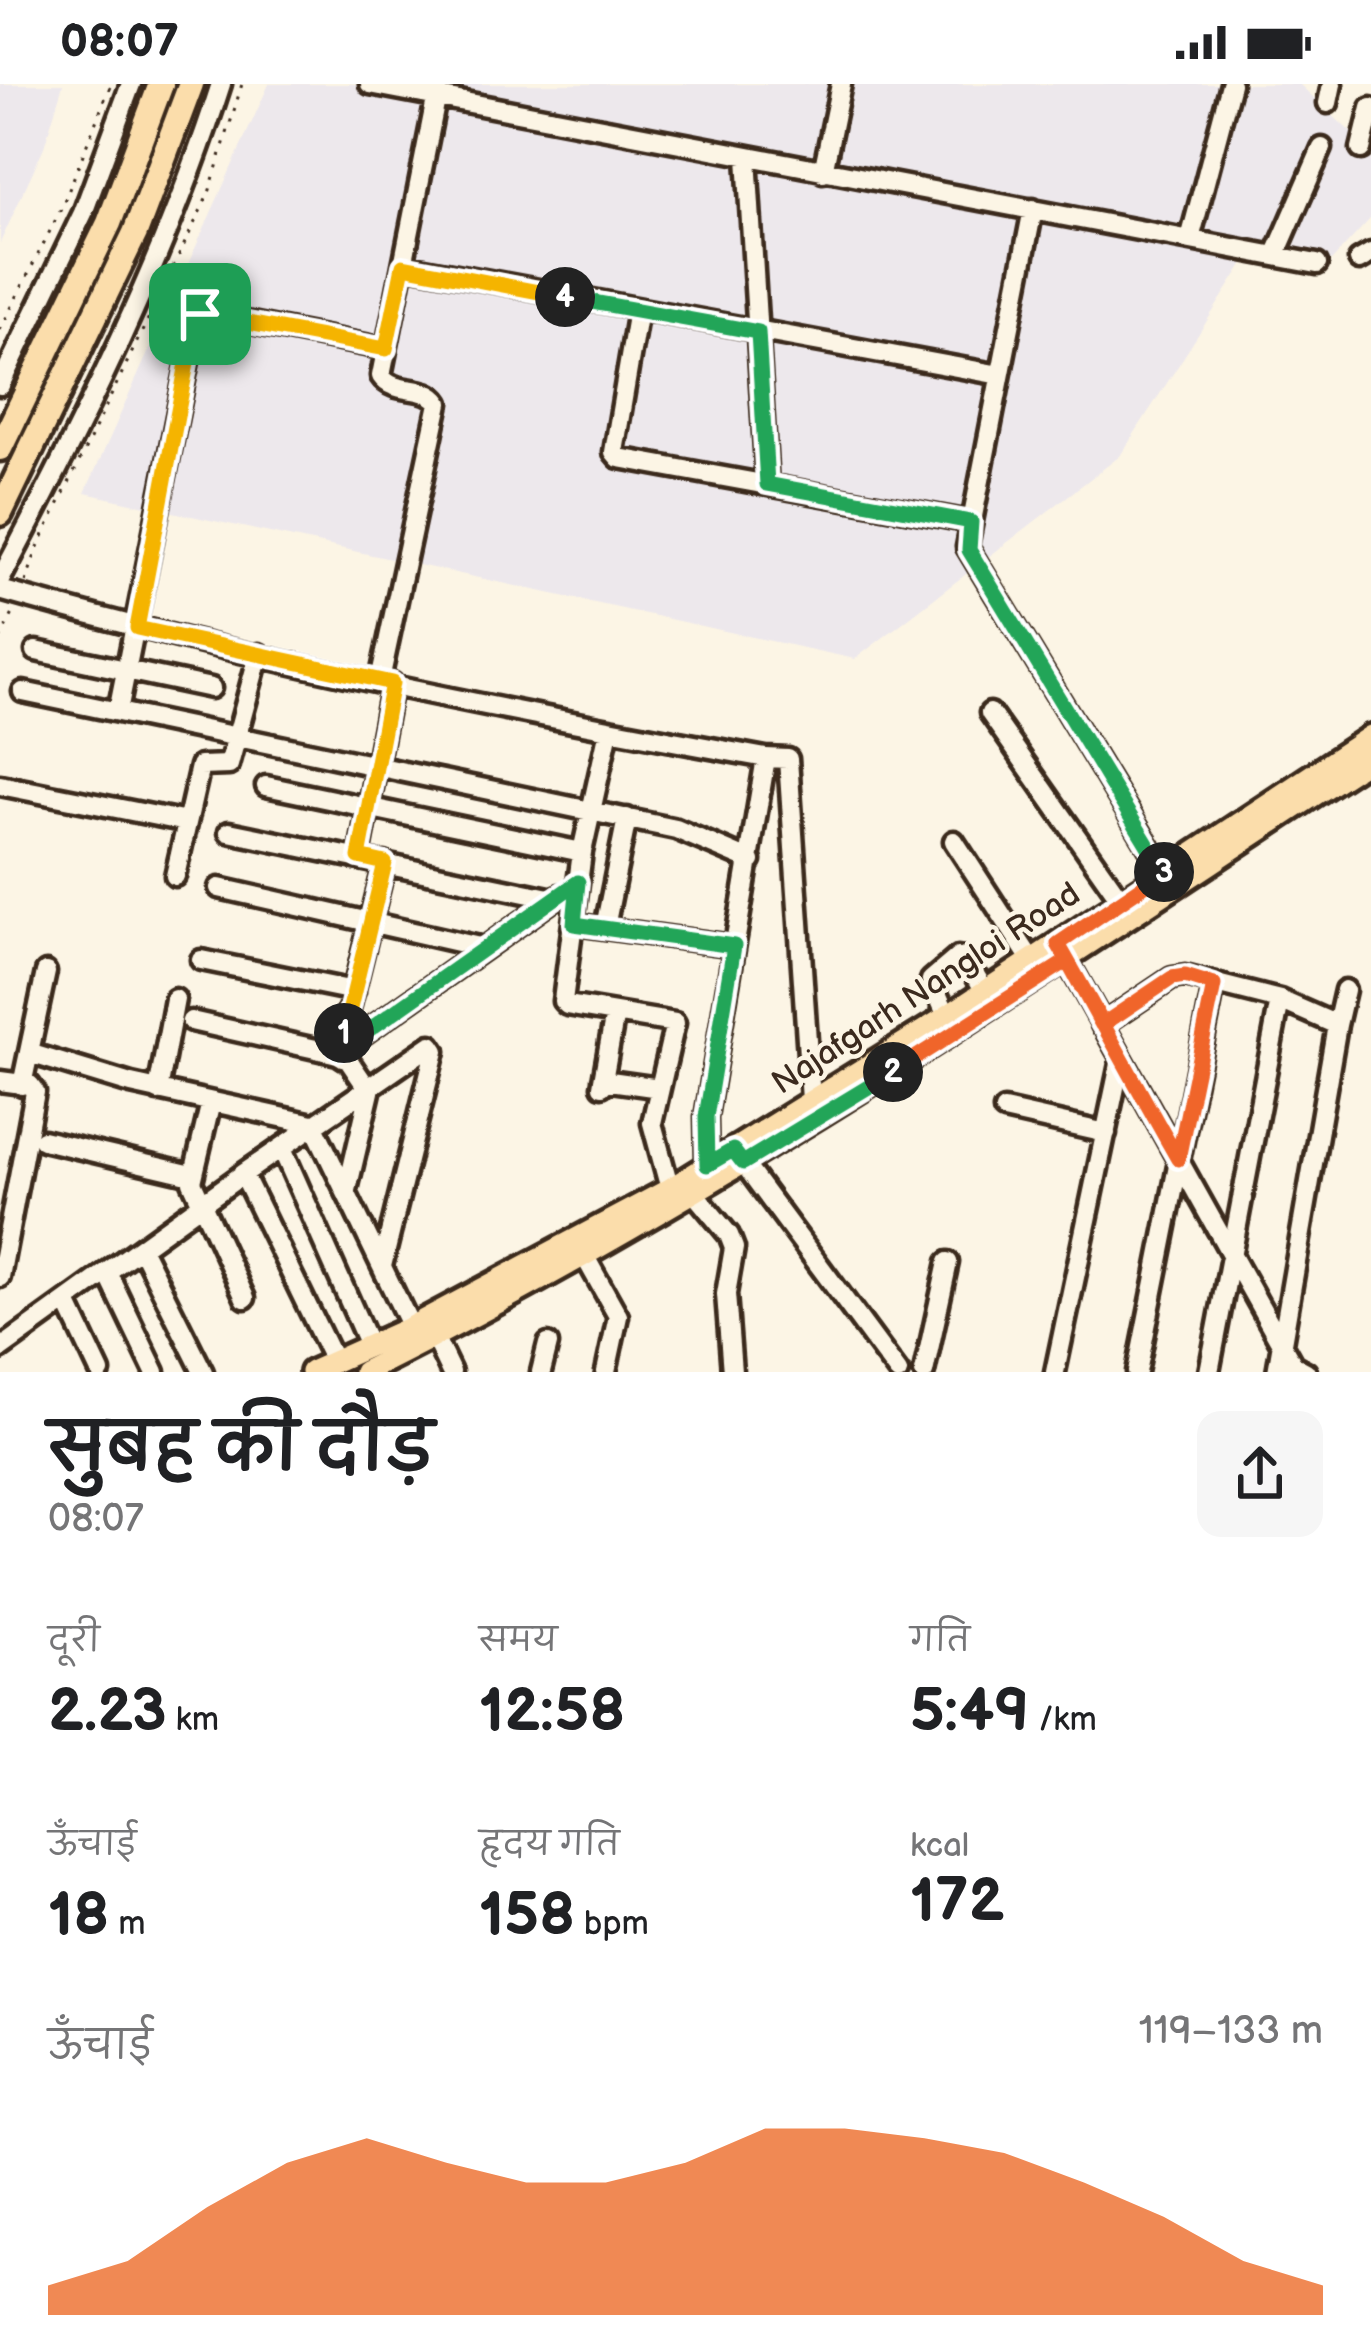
<!DOCTYPE html>
<html lang="hi">
<meta charset="utf-8">
<style>
body{margin:0;font-family:"Balsamiq Sans","Playpen Sans Deva",sans-serif;background:#f6f6f6;color:#202124;height:100vh;display:flex;flex-direction:column;font-size:45px;white-space:nowrap}
*{box-sizing:border-box;margin:0}
p{font-size:39px;color:#757577}
.icon{flex:none;width:66px;height:66px;fill:none;stroke:currentColor;stroke-width:2;stroke-linecap:round;stroke-linejoin:round}
.map{position:relative;height:1288px;overflow:hidden}
.drawer{display:flex;flex-direction:column;background:#fff;flex:1}
.drawer>*{flex:none}
.pin{position:absolute;display:grid;place-items:center;width:102px;height:102px;color:#fff;margin:-51px;border-radius:24px;box-shadow:0 6px 18px #0006}
.km{position:absolute;width:60px;height:60px;margin:-30px;border-radius:50%;background:#222;color:#fff;font-size:33px;line-height:60px;text-align:center}
.round{display:grid;place-items:center;flex:none;width:126px;height:126px;border-radius:24px;background:#f6f6f6}
.overview{display:flex;align-items:center;justify-content:space-between;height:204px;padding:0 48px}
h1{font-size:66px;font-weight:600;line-height:90px}
.stats{display:grid;grid-template-columns:repeat(3,1fr);gap:18px;height:204px;padding:12px 48px}
.stats div{display:grid;align-content:center}
.stats b{font-size:60px;font-weight:600}
.stats small{font-size:33px;font-weight:400}
.stats p{font-size:33px}
.chart{height:336px;padding:24px 48px}
.chart p{display:flex;justify-content:space-between}
.chart svg{width:100%;height:216px;margin-top:12px;fill:#ea580c;opacity:.7}
.status{display:flex;justify-content:space-between;align-items:center;height:84px;padding:0 60px;background:#fff;direction:ltr}
.status svg{height:33px;fill:currentColor}
.map>svg:first-child{display:block}
.built{fill:#ede8ec}
.lines{fill:none;stroke-linecap:round;stroke-linejoin:round}
.minor-casing{stroke:#3b2a1e;stroke-width:27}
.major-casing{stroke:#3b2a1e;stroke-width:30}
.highway-casing{stroke:#3b2a1e;stroke-width:33}
.path{stroke:#3b2a1e;stroke-width:3;stroke-dasharray:3 9;stroke-linecap:butt}
.minor{stroke:#fcf5e5;stroke-width:18}
.major{stroke:#fbddab;stroke-width:21}
.highway{stroke:#fbddab;stroke-width:24}
.split-1-casing{stroke:#fff;stroke-width:24}
.split-2-casing{stroke:#fff;stroke-width:24}
.split-3-casing{stroke:#fff;stroke-width:24}
.split-4-casing{stroke:#fff;stroke-width:24}
.split-5-casing{stroke:#fff;stroke-width:24}
.split-1{stroke:#f5b400;stroke-width:15}
.split-2{stroke:#22a559;stroke-width:15}
.split-3{stroke:#f0652b;stroke-width:15}
.split-4{stroke:#22a559;stroke-width:15}
.split-5{stroke:#f5b400;stroke-width:15}
.labels{text-anchor:middle;stroke-width:9;stroke-linejoin:round;paint-order:stroke}
.street-label{font-size:33px;fill:#3b2a1e;stroke:#fcf5e5}
</style>
<div class="status"><b>08:07</b><svg viewBox="0 0 49 12"><path d="M0 12V9h3v3zM5 12V6h3v6zM10 12V3h3v9zM15 12V0h3v12zM26 1h20v11H26zM47 4h2v5h-2z"/></svg></div>
<div class="map">
<svg width="1371" height="1288" viewBox="0 0 1371 1288">
<rect width="100%" height="100%" fill="#fcf5e5"/>
<filter id="ink" filterUnits="userSpaceOnUse"><feTurbulence type="fractalNoise" baseFrequency=".00833" numOctaves="2"/><feDisplacementMap in="SourceGraphic" scale="24" xChannelSelector="R" yChannelSelector="G"/><feConvolveMatrix kernelMatrix="1 2 1 2 8 2 1 2 1" color-interpolation-filters="sRGB"/></filter>
<g filter="url(#ink)">
<path class="built" d="M0 0H63L44 63 0 159Z
M269 0H1299L1371 67V134L1320 189 1248 173 1120 372 855 575 85 409Z"/>
<g class="lines">
<g class="minor-casing">
<path id="minor" d="M370 0 1317 180
M1328 19 1332 0
M1361 65 1371 24
M747 73 767 400
M823 88 841 0
M1033 125 967 463 1171 799
M1190 155 1231 0
M1275 172 1322 64
M1359 176 1371 169
M403 181 1000 291
M638 226 614 368 619 374 971 438
M0 301 83 129 131 0
M0 496C84 337 166 172 221 0
M0 506C249 577 511 628 766 674L706 1033 707 1081 713 1090
M36 567 211 604
M380 596 439 319C426 299 394 312 381 292L439 0
M23 608 676 745 751 777
M118 627 197 232 205 230 386 265
M990 629 1121 816
M609 646 582 768 563 917 567 921 675 939 652 1039 670 1105
M766 674 788 675 811 1016
M0 701 187 738
M266 702 582 768
M229 748 554 815
M954 757 1032 877
M359 773 392 599
M175 792 200 682 229 681 259 570
M219 804 484 864
M574 840 734 862
M605 843 627 734
M1060 864 1293 1281 1306 1288
M201 876 354 907
M947 932 931 896 958 873 965 874 985 907
M191 937 338 970 349 977 370 1008 347 1106
M1102 941 1172 894 1185 892 1280 916 1337 941 1277 1288
M1337 941 1345 906
M339 967 560 811
M29 969 131 1000 313 1040 411 1243
M338 970 385 779
M603 996 660 1004
M0 997 30 1001 35 1008 0 1193
M22 1001 46 888
M602 1002 615 929
M158 1007 175 915
M211 1018 192 1098 245 1214
M1004 1026 1106 1049
M43 1056 192 1091
M282 1065 369 1261
M736 1069 898 1288
M243 1090 334 1277
M694 1109 729 1151 734 1164 726 1210 732 1288
M141 1164 203 1288
M584 1171 618 1232 606 1288
M107 1188 155 1288
M67 1218 100 1288
M428 1240 451 1288
M0 1265 243 1090 431 961 435 967 382 1182
M541 1288 548 1260
M924 1288 948 1178
M1055 1288 1121 975
M1137 1288 1214 901
M1209 1288 1280 916"/>
</g>
<g class="major-casing">
<path id="major" d="M311 1288 411 1243 670 1105 943 935 1371 652
M364 1288C718 1113 1041 889 1371 674"/>
</g>
<g class="highway-casing">
<path id="highway" d="M0 364 109 139 161 0
M0 429 135 149 191 0"/>
</g>
<path class="path" d="M0 246 62 123 111 0
M26 498 37 465 209 109 242 0
M0 555 16 524"/>
<use href="#minor" class="minor"/>
<use href="#major" class="major"/>
<use href="#highway" class="highway"/>
</g>
</g>
<g class="lines" filter="url(#ink)">
<g class="split-1-casing">
<path id="split-1" d="M200 230 195 237 137 544 392 599 359 773 385 779 344 949"/>
</g>
<g class="split-2-casing">
<path id="split-2" d="M344 949 339 967 578 798 574 840 734 862 706 1033 707 1081 733 1066 743 1079 893 988"/>
</g>
<g class="split-3-casing">
<path id="split-3" d="M893 988 1067 877 1102 941 1172 894 1185 892 1214 901 1178 1075C1137 1004 1099 931 1058 860L1164 788"/>
</g>
<g class="split-4-casing">
<path id="split-4" d="M565 213 758 248 767 400 971 438 969 466 1164 788"/>
</g>
<g class="split-5-casing">
<path id="split-5" d="M200 230 386 265 403 182 565 213"/>
</g>
<use href="#split-1" class="split-1"/>
<use href="#split-2" class="split-2"/>
<use href="#split-3" class="split-3"/>
<use href="#split-4" class="split-4"/>
<use href="#split-5" class="split-5"/>
</g>
<g class="labels">
<g class="street-label">
<text transform="translate(925 903) rotate(-33)" y="12">Najafgarh Nangloi Road</text>
</g>
</g>
</svg>
<div class="pin" style="left:200px;top:230px;background:#1e9e55"><svg class="icon" aria-label="arrive" viewBox="0 0 24 24"><path d="M6 21V4h12l-3 4 3 4H6"/></svg></div>
<b class="km" style="left:344px;top:949px">1</b>
<b class="km" style="left:893px;top:988px">2</b>
<b class="km" style="left:1164px;top:788px">3</b>
<b class="km" style="left:565px;top:213px">4</b>
</div>
<section class="drawer">
<div class="overview"><div><h1>सुबह की दौड़</h1><p>08:07</p></div><a class="round"><svg class="icon" aria-label="share" viewBox="0 0 24 24"><path d="M12 15V3M7 8l5-5 5 5M5 13v7h14v-7"/></svg></a></div>
<div class="stats">
<div><p>दूरी</p><b>2.23<small> km</small></b></div>
<div><p>समय</p><b>12:58</b></div>
<div><p>गति</p><b>5:49<small> /km</small></b></div>
</div>
<div class="stats">
<div><p>ऊँचाई</p><b>18<small> m</small></b></div>
<div><p>हृदय गति</p><b>158<small> bpm</small></b></div>
<div><p>kcal</p><b>172</b></div>
</div>
<div class="chart"><p><span>ऊँचाई</span>119–133 m</p>
<svg viewBox="0 0 160 44" preserveAspectRatio="none"><path d="M0 44V38L10 33L20 22L30 13L40 8L50 13L60 17L70 17L80 13L90 6L100 6L110 8L120 11L130 17L140 24L150 33L160 38V44z"/></svg>
</div>
</section>
